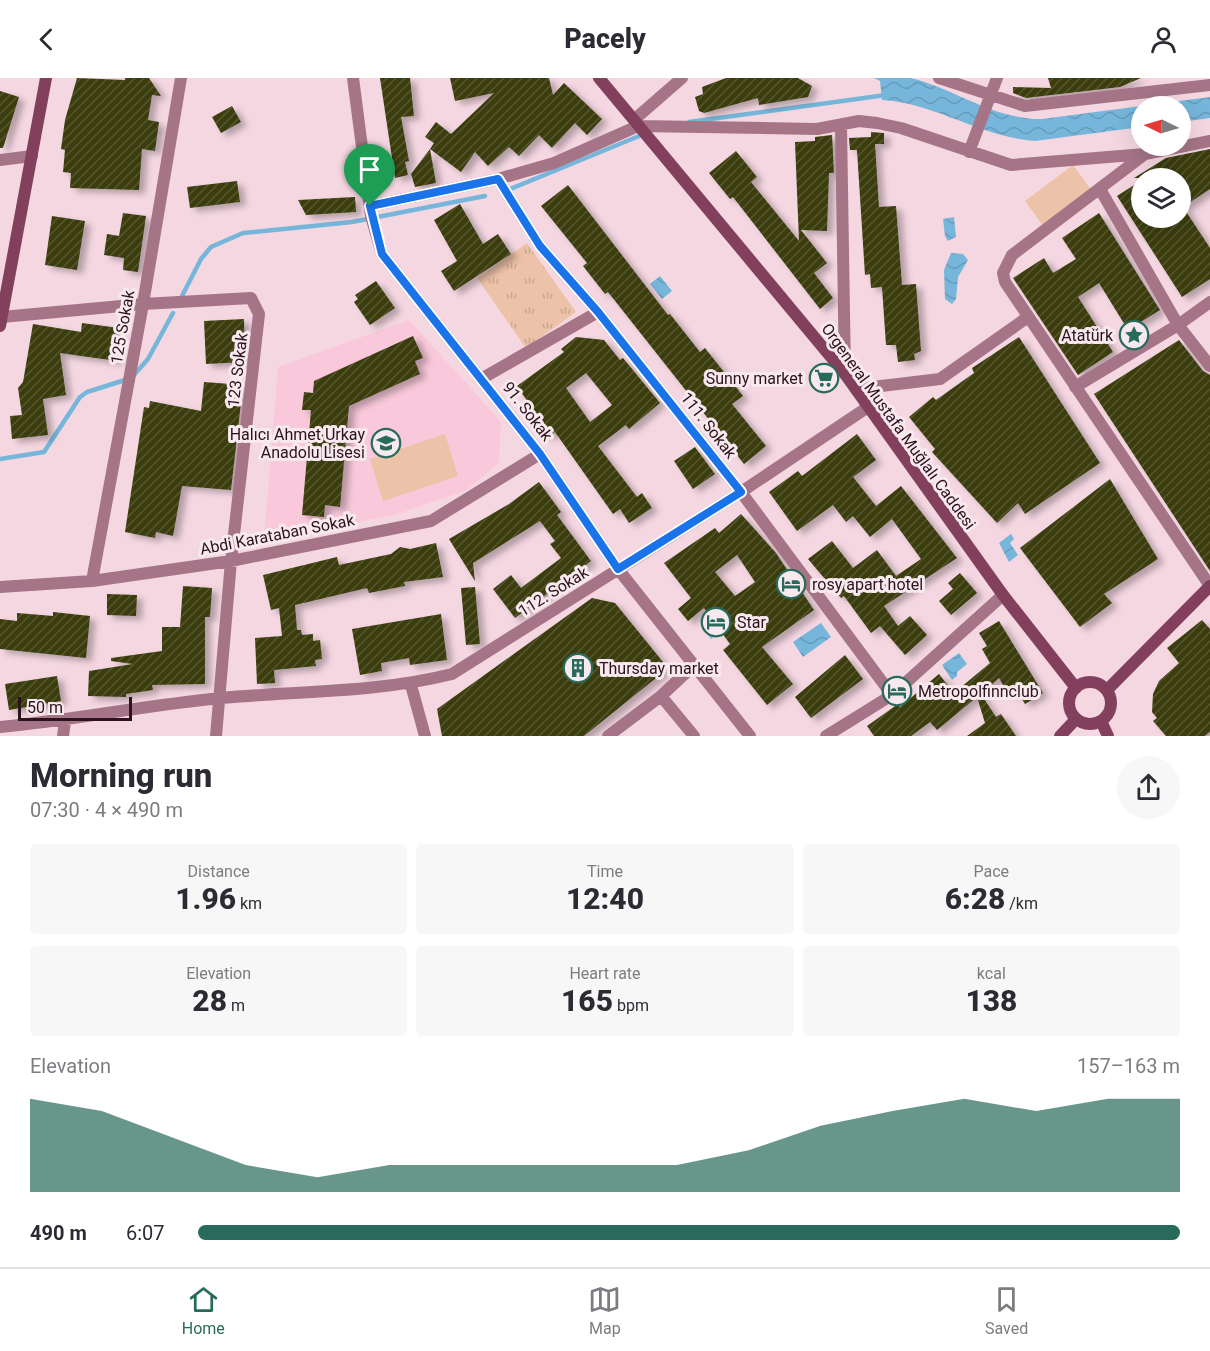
<!DOCTYPE html>
<meta charset="utf-8">
<style>
body{margin:0;font-family:Roboto,sans-serif;background:#f7f7f7;color:#2b2b33;height:100vh;display:flex;flex-direction:column;font-size:22px;white-space:nowrap}
*{box-sizing:border-box;margin:0}
p{font-size:20px;color:#7c7c81}
.icon{flex:none;width:33px;height:33px;fill:none;stroke:currentColor;stroke-width:2;stroke-linecap:round;stroke-linejoin:round}
.map{position:relative;height:658px;overflow:hidden}
.side{display:flex;flex-direction:column;background:#fff;flex:1}
.side>*{flex:none}
.needle{width:39px;rotate:275deg}
.tools{position:absolute;left:1131px;top:18px;display:grid;gap:12px}
.tools a{display:grid;place-items:center;width:60px;height:60px;border-radius:50%;background:#fff;box-shadow:0 6px 24px #0002;font-size:30px}
.scale{position:absolute;left:18px;bottom:15px;width:114px;box-sizing:border-box;padding-left:6px;border:3px solid #2b121d;border-top:0;font-size:16px;line-height:21px;white-space:nowrap;color:#2b121d;-webkit-text-stroke:4px #f8e9ee;paint-order:stroke}
.pin{position:absolute;display:grid;place-items:center;width:51px;height:51px;color:#fff;margin:-62px -26px;border-radius:50% 50% 50% 0;rotate:-45deg;box-shadow:0 0 6px #0007}
.pin .icon{rotate:45deg}
.round{display:grid;place-items:center;flex:none;width:63px;height:63px;border-radius:32px;background:#f7f7f7}
.head{display:flex;align-items:center;justify-content:space-between;height:102px;padding:0 30px}
h1{font-size:33px;font-weight:800;line-height:45px}
.figures{display:grid;grid-template-columns:repeat(3,1fr);gap:9px;height:102px;padding:6px 30px}
.figures div{display:grid;align-content:center;border-radius:6px;background:#f7f7f7;text-align:center}
.figures b{font-size:30px;font-weight:800}
.figures small{font-size:16px;font-weight:400}
.figures p{font-size:16px}
.chart{height:168px;padding:12px 30px}
.chart p{display:flex;justify-content:space-between}
.chart svg{width:100%;height:108px;margin-top:6px;fill:#296b5b;opacity:.7}
ul{padding:0 30px;list-style:none;font-size:20px}
li{display:grid;grid-template-columns:96px 72px 1fr;align-items:center;height:45px}
li i{height:15px;border-radius:8px;background:#296b5b}
header{display:flex;justify-content:space-between;align-items:center;height:78px;padding:0 30px;background:#fff;font-size:27px;font-weight:800}
.tab-bar{display:flex;justify-content:space-around;align-items:center;height:84px;border-top:2px solid #e1e1e2;background:#fff;font-size:16px;color:#7c7c81}
.tab-bar a{display:grid;justify-items:center;gap:3px}
.tab-bar .on{color:#296b5b}
.map>svg:first-child{display:block}
.built{fill:#f9c8da}
.grass{fill:#ecc2a8}
.park{fill:url(#park-tufts)}
.water{fill:url(#water-waves)}
.lines{fill:none;stroke-linecap:round;stroke-linejoin:round}
.stream{stroke:#75b6da;stroke-width:4.5}
.building{fill:url(#building-hatch);fill-rule:evenodd;filter:url(#shadow)}
.street{stroke:#a57587;stroke-width:12}
.secondary{stroke:#83405d;stroke-width:12}
.route-casing{stroke:#fff;stroke-width:12}
.route{stroke:#1a73e8;stroke-width:8}
.labels{text-anchor:middle;stroke-width:6;stroke-linejoin:round;paint-order:stroke}
.street-label{font-size:16px;fill:#2b121d;stroke:#f8e9ee}
.poi-label{font-size:16px;fill:#2b121d;stroke:#f8e9ee;text-anchor:start}
</style>
<header><svg class="icon" aria-label="back" viewBox="0 0 24 24"><path d="M15 5l-7 7 7 7"/></svg>Pacely<svg class="icon" aria-label="person" viewBox="0 0 24 24"><circle cx="12" cy="8" r="4"/><path d="M4 21q1-7 8-7t8 7"/></svg></header>
<div class="map">
<svg width="1210" height="658" viewBox="0 0 1210 658">
<defs>
<pattern id="park-tufts" width="24" height="20" patternUnits="userSpaceOnUse" patternTransform="scale(1.5)"><rect width="24" height="20" fill="#ecc2a8"/><path d="M3 7l-1-3M5 7V3M7 7l1-3M15 17l-1-3M17 17v-4M19 17l1-3" fill="none" stroke="#cba690"/></pattern>
<pattern id="water-waves" width="16" height="10" patternUnits="userSpaceOnUse" patternTransform="scale(1.5)"><rect width="16" height="10" fill="#75b6da"/><path d="M0 5q4-4 8 0t8 0" fill="none" stroke="#659bbb"/></pattern>
<pattern id="building-hatch" width="6" height="6" patternUnits="userSpaceOnUse" patternTransform="scale(1.5)"><rect width="6" height="6" fill="#3a3e0f"/><path d="M-1 1l2-2M0 6l6-6M5 7l2-2" fill="none" stroke="#555631"/></pattern>
<filter id="shadow"><feDropShadow dx="6" dy="4" stdDeviation="3" flood-color="#0004"/></filter>
</defs>
<rect width="100%" height="100%" fill="#f5d7e2"/>
<path class="built" d="M409 242 501 344 499 385 465 413 394 437 264 462 278 289Z"/>
<path class="grass" d="M1073 87 1092 113 1044 149 1025 123Z
M445 356 458 398 383 423 370 381Z"/>
<path class="park" d="M527 165 576 234 526 270 477 200Z"/>
<path class="water" d="M874 0C885 0 900 0 911 0 958 12 991 41 1042 41L1210 19V40L1181 44 1180 28H1142L1141 49 1035 63C981 59 935 25 882 22L880 3Z
M954 139 956 159 948 163 945 158 943 141Z
M951 175 963 176 968 182 958 199 956 221 952 226 945 221 944 192Z
M660 198 672 213 662 221 650 206Z
M1011 456 1014 461 1010 465 1018 477 1009 484 999 465Z
M708 541 718 556 711 561 701 546Z
M821 545 831 559 803 579 793 564Z
M959 575 967 586 957 594V598L952 602 942 587Z"/>
<g class="lines">
<path class="stream" d="M689 44 886 17
M508 112 644 56
M182 218 201 181 211 169 243 155 352 144 485 118
M133 298 148 281 173 235
M0 381 44 374 80 319 87 314 125 302"/>
</g>
<path class="building" d="M77 0 125 2V0H149L161 18 152 17 148 42 159 44 155 73 142 71 139 112 70 110 71 95 63 94 65 72 61 71 65 42Z
M380 0H410L414 38 401 39 409 83 405 84 408 97 395 100Z
M450 0H549L553 17 564 5 602 41 587 57 575 45 552 70 539 57 519 78 509 69 488 88 475 74 461 94 430 71 434 65 425 59 436 44 451 56 494 15 455 23Z
M726 0H798L812 8 808 19 759 27 758 20 704 35 699 33 695 19 703 16 702 9Z
M1048 0H1141L1120 9 1026 20 1013 15V9L1051 10Z
M0 13 19 19 3 70H0Z
M232 28 241 44 221 55 212 39Z
M871 54 884 55V66H875L879 129 896 128 902 207 916 206 921 273 914 276 915 282 898 284 896 267H886L882 209 871 210 870 196 865 197 857 72H850L849 60 871 59Z
M832 57 834 95H829L827 153 801 152 827 185 814 195 833 220 820 231 733 119 730 121 709 95 736 73 757 99 751 104 799 163 795 64 815 63V59Z
M430 71 436 105 415 109 411 96Z
M1210 71V111L1183 129 1210 170V201L1182 219 1117 118 1142 102V140H1180V100H1134L1166 80Z
M237 103 240 124 190 130 187 109Z
M568 107 668 237 670 236 700 274 705 270 743 318 732 326 766 368 744 386 608 214 605 216 583 188 587 185 541 128Z
M355 119 356 134 306 137 298 122Z
M460 126 483 166 498 156 511 176 454 213 441 193 457 183 434 142Z
M123 135 146 138 138 194 123 192 124 180 104 177 107 156 119 158Z
M1099 135 1160 232 1128 252 1099 205 1078 219 1113 274 1078 297 1013 200 1044 180 1053 195 1076 181 1062 160Z
M52 138 85 143 77 192 45 187Z
M376 203 395 230 370 247 354 224 358 221 355 217Z
M244 241 245 284 206 286 204 243Z
M82 245 119 250 117 283 60 275 66 317 43 321 48 357 12 361 10 338 22 337 18 310 23 304 33 246 81 254Z
M413 258 423 280 415 283 420 296 349 328 340 429 325 427 324 439 302 437 311 332H302L304 314 313 315 314 303Z
M576 259 604 262 620 282 623 280 660 325 629 351 626 347 598 368 637 419 642 415 652 430 629 445 620 431 613 436 555 354 547 359 532 338 536 336 517 308 564 274 561 271ZM586 295 612 327 590 344 566 310Z
M1019 259 1100 385 1025 436 1018 425 997 445 932 374 935 371 909 339 933 319 936 322 974 295 972 290Z
M1179 262 1203 293 1210 297V493L1094 316Z
M204 304 243 307 231 412 182 408 173 458 156 454 155 460 125 454 144 329 149 330 150 323 201 333Z
M857 356 876 382 853 399 876 428 901 408 957 480 884 528 898 548 910 538 927 557 905 577 880 548 871 555 844 518 841 520 808 481 832 463 853 490 877 472 896 498 921 481 892 441 870 459 853 438 846 444 833 427 797 453 769 414 798 393 802 398Z
M695 369 715 396 693 411 674 383Z
M1110 401 1158 481 1104 516 1112 525 1080 549 1020 470Z
M539 404 561 434 557 437 591 483 515 540 493 511 511 497 521 510 561 480 550 466 555 463 540 443 473 485 475 503 449 461 509 426Z
M741 436 776 475 814 532 762 569 793 606 767 627 723 572 730 566 704 530 688 543 678 531 691 520 664 485 715 450 719 455ZM737 477 755 504 735 518 715 494Z
M436 465 443 499 404 504 405 508 369 515 367 510 295 527 297 552H301L302 557 313 556V563L320 562 322 581 315 582 316 588 274 592 275 605 257 606 255 560 282 558 279 530 271 532 263 497 337 479 339 487 391 476 400 469 410 471Z
M960 495 977 515 951 537 939 523 953 511 948 505Z
M183 508 212 510 210 539H205V606L152 607 153 612 126 616V619L88 618 89 593 133 586 111 583V580L162 573V549H180Z
M475 509 480 566 466 567 461 510Z
M107 516 137 517 136 538 107 537Z
M592 520 615 525 663 584 661 596 584 658H442L437 631Z
M53 534 90 538 86 580 0 571V541L17 543V535L53 538Z
M441 536 447 582 410 587 409 580 381 585 382 593 360 597 352 551Z
M1202 542 1210 551V654L1205 658H1166L1153 643 1157 640 1152 634 1153 616 1159 603 1179 585 1167 570Z
M999 543 1043 615 1025 626 1017 613 1009 617 999 600 981 616 996 639 1001 636 1016 658H967L985 645 977 619 937 652 930 644 911 658H874L867 648 898 626 900 629 939 596 954 615 990 585 982 571 987 568 979 555Z
M845 577 863 601 811 640 795 619Z
M57 598 61 623 9 632 5 606Z"/>
<g class="lines">
<path class="street" d="M353 0 371 138 382 176 540 376 618 491 750 658
M939 0 1025 28 1210 7
M635 41 682 0
M841 48 845 296
M1210 63 1145 76 1012 177 1003 195 1005 204 1210 508
M969 74 997 0
M0 82 32 78
M498 101 540 168 598 234 741 414 892 617
M1100 111 1178 247 1210 288
M370 128 498 101 554 85 638 48 817 51 859 43 877 45 901 50 1011 87 1145 76
M2 239 143 226 251 220 259 236 231 483 216 658
M481 301 598 234
M1075 309 1178 247 1210 224
M856 311 940 301 1028 239
M92 503 143 226 181 0
M0 509 92 503 231 483 431 443 540 376
M411 607 425 658
M661 618 694 658
M0 649C74 642 147 627 221 620 298 613 376 615 452 596L741 414 868 329
M63 658 65 643
M608 658 661 618 693 588
M826 658 892 617 1003 517"/>
<path class="secondary" d="M599 0 845 296 1003 517 1076 610
M0 248 46 0
M1069 625a21 21 0 1 1 42 0a21 21 0 1 1-42 0Z
M1107 612 1210 508
M1101 643 1108 658
M1060 658 1076 641"/>
</g>
<g class="lines">
<g class="route-casing">
<path id="route" d="M498 101 540 168 598 234 741 414 618 491 540 376 382 176 370 128Z"/>
</g>
<use href="#route" class="route"/>
</g>
<defs>
<g id="sight-ring" transform="scale(1.5)"><circle r="9.5" fill="#f8e9ee" stroke="#296b5b" stroke-width="1.5"/><path d="M0-6L1.8-2.2L6-1.7L2.9 1.2L3.7 5.4L0 3.3L-3.7 5.4L-2.9 1.2L-6-1.7L-1.8-2.2Z" fill="#296b5b"/></g>
<g id="supermarket-ring" transform="scale(1.5)"><circle r="9.5" fill="#f8e9ee" stroke="#296b5b" stroke-width="1.5"/><path d="M-6-5.5h2.5l.6 2H6L4.5 2H-2.5L-4.4-4H-6ZM-1.5 3.2a1.3 1.3 0 1 0 .1 0ZM3 3.2a1.3 1.3 0 1 0 .1 0Z" fill="#296b5b"/></g>
<g id="school-ring" transform="scale(1.5)"><circle r="9.5" fill="#f8e9ee" stroke="#296b5b" stroke-width="1.5"/><path d="M0-5L7-2L0 1L-7-2ZM-4 1L0 2.5L4 1V4Q0 6-4 4Z" fill="#296b5b"/></g>
<g id="hotel-ring" transform="scale(1.5)"><circle r="9.5" fill="#f8e9ee" stroke="#296b5b" stroke-width="1.5"/><path d="M-6-4.5h1.5V1H6V5H4.5V3h-9V5H-6ZM-4 0a1.8 1.8 0 1 1 3.6 0ZM.5 0V-2.5h3Q6-2.5 6 0Z" fill="#296b5b"/></g>
<g id="building-ring" transform="scale(1.5)"><circle r="9.5" fill="#f8e9ee" stroke="#296b5b" stroke-width="1.5"/><path d="M-4-6H4V6H1V3H-1V6H-4ZM-2.5-4.3h1.7v1.8h-1.7ZM.8-4.3h1.7v1.8H.8ZM-2.5-1h1.7V.8h-1.7ZM.8-1h1.7V.8H.8Z" fill="#296b5b"/></g>
</defs>
<g fill-rule="evenodd">
<use href="#sight-ring" x="1134" y="257"/>
<use href="#supermarket-ring" x="824" y="300"/>
<use href="#school-ring" x="386" y="365"/>
<use href="#hotel-ring" x="791" y="506"/>
<use href="#hotel-ring" x="716" y="544"/>
<use href="#building-ring" x="578" y="590"/>
<use href="#hotel-ring" x="897" y="613"/>
</g>
<g class="labels">
<g class="street-label">
<text transform="translate(122 249) rotate(-80)" y="6">125 Sokak</text>
<text transform="translate(237 292) rotate(-83)" y="6">123 Sokak</text>
<text transform="translate(528 333) rotate(52)" y="6">91. Sokak</text>
<text transform="translate(709 347) rotate(52)" y="6">111. Sokak</text>
<text transform="translate(899 348) rotate(54)" y="6">Orgeneral Mustafa Muğlalı Caddesi</text>
<text transform="translate(277 456) rotate(-11)" y="6">Abdi Karataban Sokak</text>
<text transform="translate(553 513) rotate(-32)" y="6">112. Sokak</text>
</g>
<g class="poi-label">
<text x="1113" y="263" text-anchor="end">Atatürk</text>
<text x="803" y="306" text-anchor="end">Sunny market</text>
<text x="365" y="362" text-anchor="end">Halıcı Ahmet Urkay<tspan x="365" dy="18">Anadolu Lisesi</tspan></text>
<text x="812" y="512">rosy apart hotel</text>
<text x="737" y="550">Star</text>
<text x="599" y="596">Thursday market</text>
<text x="918" y="619">Metropolfinnclub</text>
</g>
</g>
</svg>
<div class="tools">
<a><svg class="needle" viewBox="-14 -14 28 28"><path d="M0-13l5 13h-10z" fill="#e53935"/><path d="M0 13l5-13h-10z" fill="#7c7c81"/></svg></a>
<a><svg class="icon" aria-label="layers" viewBox="0 0 24 24"><path d="M12 4l9 5-9 5-9-5zM3 14l9 5 9-5"/></svg></a>
</div>
<div class="scale">50 m</div>
<div class="pin" style="left:370px;top:128px;background:#1e9e55"><svg class="icon" aria-label="arrive" viewBox="0 0 24 24"><path d="M6 21V4h12l-3 4 3 4H6"/></svg></div>
</div>
<section class="side">
<div class="head"><div><h1>Morning run</h1><p>07:30 · 4 × 490 m</p></div><a class="round"><svg class="icon" aria-label="share" viewBox="0 0 24 24"><path d="M12 15V3M7 8l5-5 5 5M5 13v7h14v-7"/></svg></a></div>
<div class="figures">
<div><p>Distance</p><b>1.96<small> km</small></b></div>
<div><p>Time</p><b>12:40</b></div>
<div><p>Pace</p><b>6:28<small> /km</small></b></div>
</div>
<div class="figures">
<div><p>Elevation</p><b>28<small> m</small></b></div>
<div><p>Heart rate</p><b>165<small> bpm</small></b></div>
<div><p>kcal</p><b>138</b></div>
</div>
<div class="chart"><p><span>Elevation</span>157–163 m</p>
<svg viewBox="0 0 160 44" preserveAspectRatio="none"><path d="M0 44V6L10 11L20 22L30 33L40 38L50 33L60 33L70 33L80 33L90 33L100 27L110 17L120 11L130 6L140 11L150 6L160 6V44z"/></svg>
</div>
<ul>
<li><b>490 m</b>6:07<i style="width:100%"></i></li>
</ul>
</section>
<nav class="tab-bar">
<a class="on"><svg class="icon" aria-label="home" viewBox="0 0 24 24"><path d="M3 11l9-7 9 7M6 9v11h12V9"/></svg>Home</a>
<a><svg class="icon" aria-label="map" viewBox="0 0 24 24"><path d="M3 6l6-2 6 2 6-2v14l-6 2-6-2-6 2zM9 4v14M15 6v14"/></svg>Map</a>
<a><svg class="icon" aria-label="saved" viewBox="0 0 24 24"><path d="M7 4h10v16l-5-4-5 4z"/></svg>Saved</a>
</nav>
